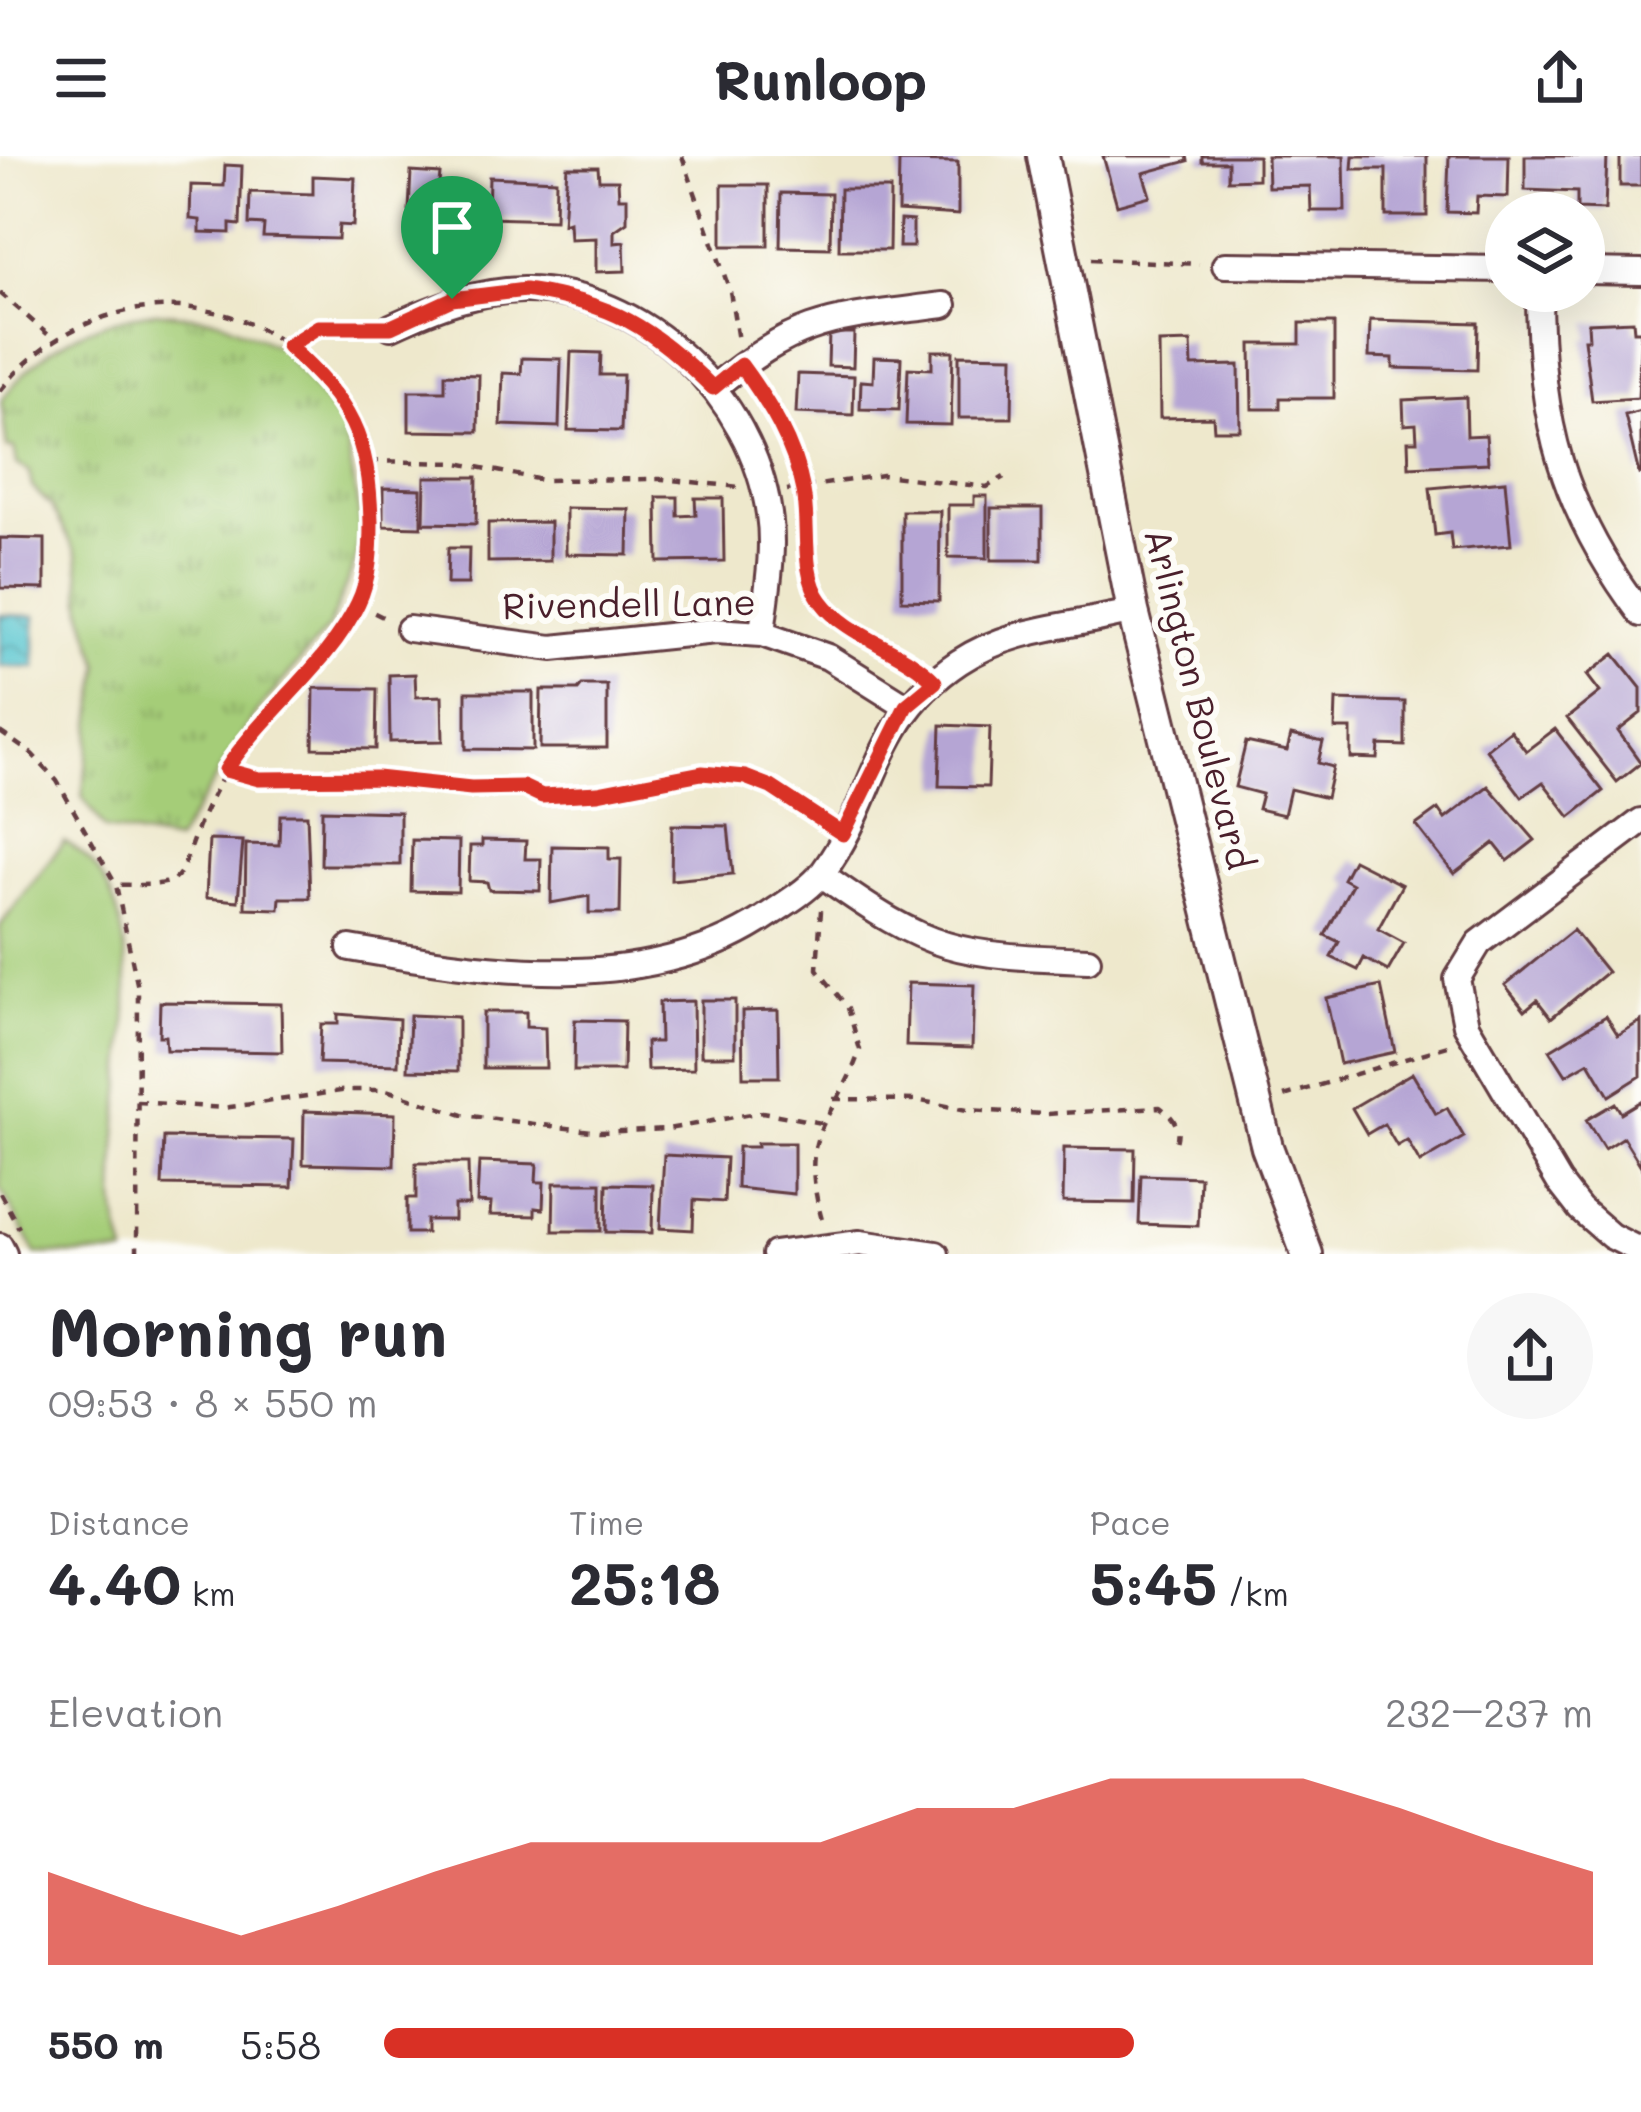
<!DOCTYPE html>
<meta charset="utf-8">
<style>
body{margin:0;font-family:Mali,sans-serif;background:#f7f7f7;color:#2b2b33;height:100vh;display:flex;flex-direction:column;font-size:45px;white-space:nowrap}
*{box-sizing:border-box;margin:0}
p{font-size:39px;color:#7c7c81}
.icon{flex:none;width:66px;height:66px;fill:none;stroke:currentColor;stroke-width:2;stroke-linecap:round;stroke-linejoin:round}
.map{position:relative;height:1098px;overflow:hidden}
.details{display:flex;flex-direction:column;background:#fff;flex:1}
.details>*{flex:none}
.fabs{position:absolute;left:1485px;top:36px;display:grid;gap:24px}
.fabs a{display:grid;place-items:center;width:120px;height:120px;border-radius:50%;background:#fff;box-shadow:0 12px 48px #0002;font-size:60px}
.pin{position:absolute;display:grid;place-items:center;width:102px;height:102px;color:#fff;margin:-123px -51px;border-radius:50% 50% 50% 0;rotate:-45deg;box-shadow:0 0 12px #0007}
.pin .icon{rotate:45deg}
.round{display:grid;place-items:center;flex:none;width:126px;height:126px;border-radius:63px;background:#f7f7f7}
.head{display:flex;align-items:center;justify-content:space-between;height:204px;padding:0 48px}
h1{font-size:66px;font-weight:700;line-height:90px}
.stats{display:grid;grid-template-columns:repeat(3,1fr);gap:18px;height:204px;padding:12px 48px}
.stats div{display:grid;align-content:center}
.stats b{font-size:60px;font-weight:700}
.stats small{font-size:33px;font-weight:400}
.stats p{font-size:33px}
.chart{height:336px;padding:24px 48px}
.chart p{display:flex;justify-content:space-between}
.chart svg{width:100%;height:216px;margin-top:12px;fill:#d93025;opacity:.7}
ul{padding:0 48px;list-style:none;font-size:39px}
li{display:grid;grid-template-columns:192px 144px 1fr;align-items:center;height:90px}
li i{height:30px;border-radius:15px;background:#d93025}
header{display:flex;justify-content:space-between;align-items:center;height:156px;padding:0 48px;background:#fff;font-size:54px;font-weight:700}
.map>svg:first-child{display:block}
.grass{fill:url(#grass-tufts);stroke:#787652;stroke-width:3}
.green{fill:#a5cd78;stroke:#787652;stroke-width:3}
.water{fill:url(#water-waves);stroke:#52727e;stroke-width:3}
.building{fill:#b5a5d4}
.lines{fill:none;stroke-linecap:round;stroke-linejoin:round}
.minor-casing{stroke:#633d43;stroke-width:30}
.tertiary-casing{stroke:#633d43;stroke-width:36}
.path{stroke:#633d43;stroke-width:4.5;stroke-dasharray:9 9;stroke-linecap:butt}
.minor{stroke:#fff;stroke-width:24}
.tertiary{stroke:#fff;stroke-width:30}
.route-casing{stroke:#fff;stroke-width:24}
.route{stroke:#d93025;stroke-width:15}
.labels{text-anchor:middle;stroke-width:12;stroke-linejoin:round;paint-order:stroke}
.street-label{font-size:36px;fill:#4a1f2b;stroke:#fdfcf7}
</style>
<header><svg class="icon" aria-label="menu" viewBox="0 0 24 24"><path d="M4 6h16M4 12h16M4 18h16"/></svg>Runloop<svg class="icon" aria-label="share" viewBox="0 0 24 24"><path d="M12 15V3M7 8l5-5 5 5M5 13v7h14v-7"/></svg></header>
<div class="map">
<svg width="1641" height="1098" viewBox="0 0 1641 1098">
<defs>
<pattern id="grass-tufts" width="24" height="20" patternUnits="userSpaceOnUse" patternTransform="scale(3)"><rect width="24" height="20" fill="#a5cd78"/><path d="M3 7l-1-3M5 7V3M7 7l1-3M15 17l-1-3M17 17v-4M19 17l1-3" fill="none" stroke="#88a663"/></pattern>
<pattern id="water-waves" width="16" height="10" patternUnits="userSpaceOnUse" patternTransform="scale(3)"><rect width="16" height="10" fill="#59c6d0"/><path d="M0 5q4-4 8 0t8 0" fill="none" stroke="#4ca0a9"/></pattern>
</defs>
<rect width="100%" height="100%" fill="#fdfcf7"/>
<filter id="ink" filterUnits="userSpaceOnUse"><feTurbulence type="fractalNoise" baseFrequency=".00833" numOctaves="2"/><feDisplacementMap in="SourceGraphic" scale="24" xChannelSelector="R" yChannelSelector="G"/><feConvolveMatrix kernelMatrix="1 2 1 2 8 2 1 2 1" color-interpolation-filters="sRGB"/></filter>
<filter id="wash" filterUnits="userSpaceOnUse"><feTurbulence type="fractalNoise" baseFrequency=".004" numOctaves="4" result="noise"/><feDisplacementMap in="SourceGraphic" scale="48" xChannelSelector="R" yChannelSelector="G"/><feGaussianBlur stdDeviation="2.7" result="paint"/><feColorMatrix in="noise" values="0 0 0 0 0 0 0 0 0 0 0 0 0 0 0 0 0 1.4 0 .05"/><feComposite in="paint" operator="in"/></filter>
<g filter="url(#wash)">
<rect width="100%" height="100%" fill="#eee8cc"/>
<path class="grass" d="M156 156 218 163 281 192 344 270 361 369 356 404 329 471 256 557 176 686 105 673 82 640 100 510 83 456 78 400 52 351 32 331 29 315 17 308 14 292H7L1 245C40 191 90 164 156 156Z"/>
<path class="green" d="M64 685C173 744 105 955 116 1053 117 1068 122 1083 126 1098H36L0 1032V770Z"/>
<path class="water" d="M0 459 35 460V512L0 510Z"/>
<g id="blocks">
<path class="building" d="M1103 0H1187L1188 5 1143 17 1150 40 1117 49Z
M1202 0H1258V23L1228 24V6H1202Z
M1267 0H1344L1345 55H1311L1310 30 1268 31Z
M1353 0H1427V60H1386V13H1352Z
M1449 0H1509L1508 41 1477 40 1476 57 1447 56Z
M1525 0H1607L1605 54 1577 53V36L1525 34Z
M1620 0H1641V30H1620Z
M899 5 958 6V59L898 55Z
M225 9 242 10 240 69 230 68V77L200 76V64L190 63 191 29 224 30Z
M567 11H598L599 24H618L619 42H627V66L614 75V87L624 86 625 115 596 116V82L570 83 569 66 563 68Z
M411 16 440 18 439 27 459 28 457 67 437 66 438 56 409 54Z
M313 20 355 22 353 70 339 69 338 83 263 81 264 69 249 68 250 36 313 38Z
M489 21 556 24 555 64 488 62Z
M722 29H768V90H722Z
M840 33H890L889 94H839Z
M781 37 831 38 830 92 780 91Z
M900 64 913 65V91H899Z
M1370 164 1478 167 1477 214 1393 212V202L1369 201Z
M1633 165 1634 175H1641L1638 242 1592 245 1584 183H1589L1588 167Z
M1300 167H1334V242H1280V253H1252L1251 188H1300Z
M829 177H854L853 211 828 210Z
M1191 186 1192 210 1239 209 1240 274H1214L1213 261 1160 262 1159 187Z
M932 195H953L951 269 906 268 908 212 932 213Z
M571 196 601 197 600 219H623L621 275 568 274Z
M959 199 1013 200 1012 262H959Z
M874 201 901 202 899 254 860 253 861 225 873 226Z
M522 202 561 203 559 271 501 269 503 217 521 218Z
M445 218 479 219 478 276 409 275V235H445Z
M798 218 854 220 853 259 796 257Z
M1466 241 1467 280 1486 279 1488 307 1409 311 1408 285H1417L1416 268 1404 269 1403 244Z
M1641 255V317L1639 318 1625 259Z
M425 321H477L476 368 424 367Z
M1505 325 1511 389 1452 394 1450 377 1435 379 1430 332Z
M383 332 421 333V371L383 370Z
M974 340H987V402L948 401V349H974Z
M657 341H678V360L696 359 695 342H723L724 405 658 406Z
M566 352 629 353 628 399 566 398Z
M991 352H1042V404H991Z
M902 355H940L939 445 902 444Z
M550 366V405L488 406V367Z
M0 382 45 383V433L0 432Z
M448 392H469L468 428H447Z
M1614 498 1641 532V557L1618 575 1641 607 1617 626 1567 562 1600 536 1587 519Z
M415 518 416 541 442 540 443 585 390 586 389 519Z
M582 529H607V592H540L541 534H578Z
M314 532 377 533 376 593 313 592Z
M466 536H533V594L466 593Z
M1336 544 1405 546V590L1379 589 1378 603 1351 602V573H1335Z
M941 569 990 571 988 631 939 630Z
M1555 573 1603 635 1570 661 1543 626 1522 641 1486 593 1510 574 1526 595Z
M1291 579 1323 586 1318 607 1333 611 1326 642 1290 633 1284 659 1258 653 1262 638 1235 631 1246 586 1287 595Z
M1488 630 1535 684 1508 705 1494 687 1454 718 1416 669 1438 653 1445 663Z
M322 654 400 656V709H321Z
M280 659H307L310 742H280L279 753 245 752 246 688 279 689Z
M672 669 728 670 733 718 671 724Z
M209 684 243 685 238 745 206 742Z
M412 684 459 685 458 736 411 735Z
M482 684 526 685 525 703H541L540 735 489 734 487 726 469 725 470 690H482Z
M552 690 609 691V703H621L620 757H589V740L551 747Z
M1353 704 1402 729 1378 773 1404 787 1388 815 1364 802 1358 814 1331 801 1339 786 1325 779 1352 728 1343 723Z
M1573 774 1607 816 1551 862 1537 844 1525 854 1505 829Z
M908 827 974 829 972 892 906 890Z
M1381 830 1395 896 1340 908 1326 842Z
M701 844H735V900H701Z
M693 845 694 913 647 914 646 886H660L659 846Z
M160 846 281 848 282 896 166 894 165 880H159Z
M778 854 779 921H743L742 855Z
M483 856H526V871L545 872 546 912H483Z
M338 858 399 863 398 909 319 907 321 868H338Z
M410 859 458 861V915L408 914Z
M1606 860 1618 879 1641 865V920L1609 940 1589 906 1566 919 1550 894Z
M575 864 624 865 623 915H574Z
M1412 917 1436 958 1447 952 1464 981 1420 1007 1407 984 1397 990 1384 968 1367 978 1352 952Z
M1641 945V1010L1623 981 1604 993 1586 964 1615 947 1621 957Z
M304 955 395 958 394 1010 303 1008Z
M164 981 294 983 292 1031 162 1029Z
M757 987H794V1038L737 1032 738 991H757Z
M1064 992 1135 993 1134 1047 1063 1046Z
M664 999 726 1002 724 1046 694 1044 693 1074 660 1072Z
M479 1006 537 1008 536 1026H544L543 1053 535 1052V1060L490 1059 491 1047 477 1046Z
M416 1007H468L469 1049H454V1064H426V1077H407V1042H416Z
M1141 1019 1200 1021 1198 1070 1139 1068Z
M554 1027H601V1075H553Z
M607 1028 653 1029 652 1077 606 1076Z"/>
</g>
</g>
<g filter="url(#ink)">
<use href="#blocks" fill-opacity="0" stroke="#633d43" stroke-width="3"/>
<g class="lines">
<g class="minor-casing">
<path id="minor" d="M1225 109 1506 113
M1584 115 1641 116
M1539 135C1539 265 1562 353 1641 458
M391 171C435 151 475 135 523 134 644 133 753 242 769 358 775 397 766 439 762 478
M713 232C803 159 834 163 944 149
M409 473 552 492 716 475 762 478 828 501 906 550
M1641 665 1479 787 1457 823 1466 869 1559 1026 1580 1053 1611 1080 1641 1095
M821 718C931 797 955 799 1088 804
M350 792C488 816 652 842 773 756 789 745 811 732 823 716 878 641 872 564 959 506 1012 471 1074 471 1133 455
M0 1090 4 1098
M775 1098 860 1087 936 1098"/>
</g>
<g class="tertiary-casing">
<path id="tertiary" d="M1043 0 1133 455 1267 991 1307 1098"/>
</g>
<path class="path" d="M682 0 730 135 738 185
M1091 103 1199 108
M0 137 52 182
M288 190 318 171H367
M755 228 793 298 803 334 813 432 830 456 918 509
M0 235C87 124 252 120 335 239 348 259 363 281 369 304 373 320 370 342 370 359 371 389 371 420 358 448 330 506 271 544 237 597 217 629 201 659 189 695 185 706 182 720 171 725 157 731 131 728 116 729
M370 305 458 307 542 324 662 323 740 331
M787 334 882 319 987 331 1004 321
M358 449 385 462
M0 576 32 598 57 625 116 729 138 832 137 1098
M229 615 259 623 377 622 471 632 523 631 542 639 725 618 771 631 824 665
M821 754 817 813 848 852 860 894C834 969 796 970 822 1064
M1284 940 1451 889
M833 943 916 944 967 954 1046 958 1160 951C1176 963 1182 973 1174 992
M137 946 224 952 348 934H386L463 959 599 976 668 973 762 956 821 967
M0 1037 19 1072"/>
<use href="#minor" class="minor"/>
<use href="#tertiary" class="tertiary"/>
</g>
</g>
<g class="lines" filter="url(#ink)">
<g class="route-casing">
<path id="route" d="M525 134C613 147 650 170 713 232L741 209C769 247 794 287 803 335 810 369 800 416 821 445 848 482 903 492 935 526L906 550 843 678 771 631 745 621 702 617 598 637 542 640 523 631 471 632 377 622 259 623 226 614C263 556 330 508 358 447 370 422 371 393 371 366 369 281 351 247 288 190L318 171H391L452 143Z"/>
</g>
<use href="#route" class="route"/>
</g>
<g class="labels">
<g class="street-label">
<text transform="translate(629 448) rotate(-1)" y="13">Rivendell Lane</text>
<text transform="translate(1199 543) rotate(76)" y="13">Arlington Boulevard</text>
</g>
</g>
</svg>
<div class="fabs">
<a><svg class="icon" aria-label="layers" viewBox="0 0 24 24"><path d="M12 4l9 5-9 5-9-5zM3 14l9 5 9-5"/></svg></a>
</div>
<div class="pin" style="left:452px;top:143px;background:#1e9e55"><svg class="icon" aria-label="arrive" viewBox="0 0 24 24"><path d="M6 21V4h12l-3 4 3 4H6"/></svg></div>
</div>
<section class="details">
<div class="head"><div><h1>Morning run</h1><p>09:53 · 8 × 550 m</p></div><a class="round"><svg class="icon" aria-label="share" viewBox="0 0 24 24"><path d="M12 15V3M7 8l5-5 5 5M5 13v7h14v-7"/></svg></a></div>
<div class="stats">
<div><p>Distance</p><b>4.40<small> km</small></b></div>
<div><p>Time</p><b>25:18</b></div>
<div><p>Pace</p><b>5:45<small> /km</small></b></div>
</div>
<div class="chart"><p><span>Elevation</span>232–237 m</p>
<svg viewBox="0 0 160 44" preserveAspectRatio="none"><path d="M0 44V25L10 32L20 38L30 32L40 25L50 19L60 19L70 19L80 19L90 12L100 12L110 6L120 6L130 6L140 12L150 19L160 25V44z"/></svg>
</div>
<ul>
<li><b>550 m</b>5:58<i style="width:62%"></i></li>
</ul>
</section>
